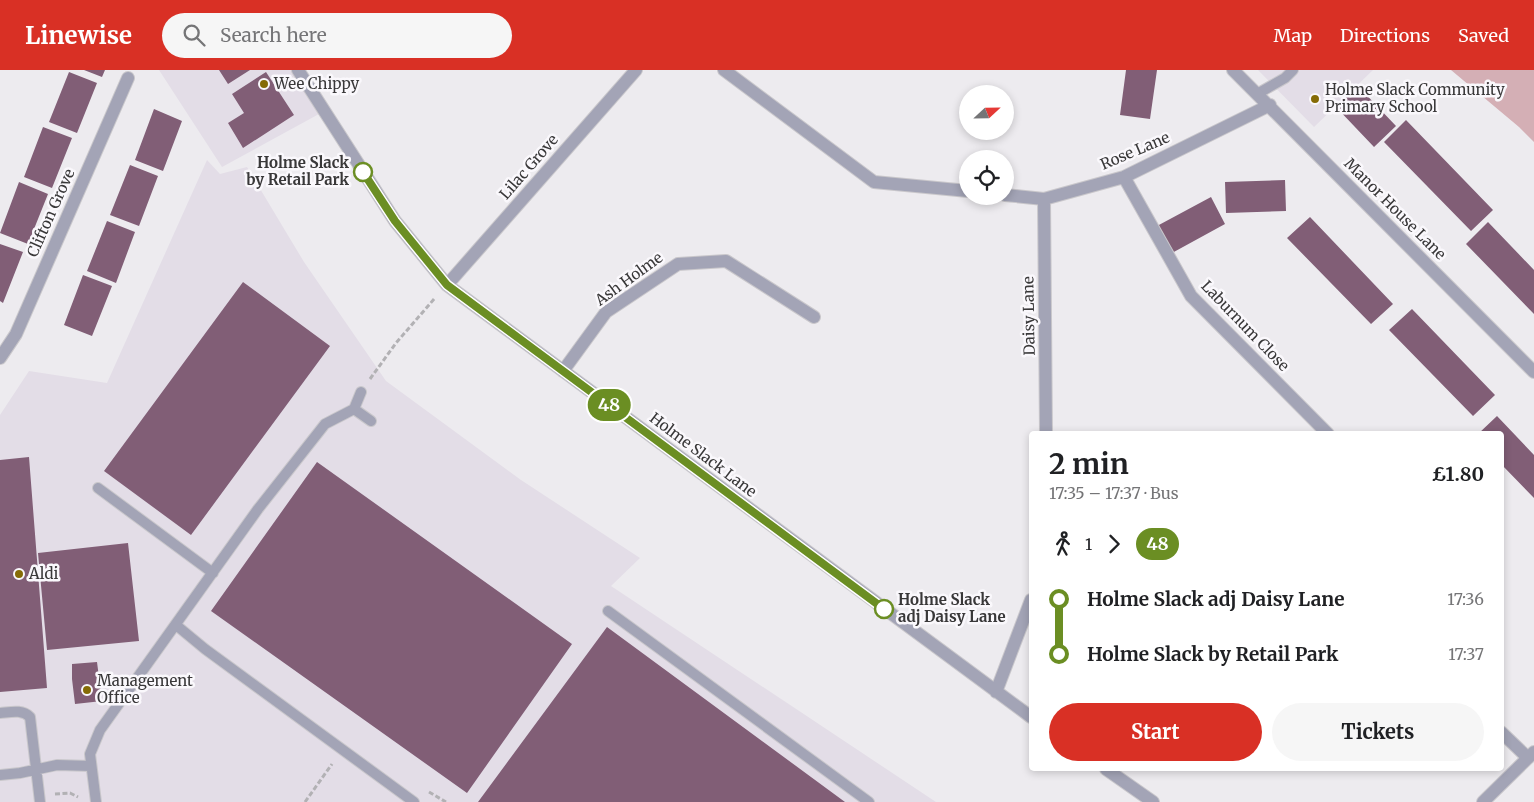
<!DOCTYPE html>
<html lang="en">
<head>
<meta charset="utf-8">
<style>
	body { margin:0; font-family:Merriweather,serif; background:#f6f6f6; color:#202124; height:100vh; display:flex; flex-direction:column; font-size:19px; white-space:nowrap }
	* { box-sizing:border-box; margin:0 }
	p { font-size:16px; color:#757577 }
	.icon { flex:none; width:28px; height:28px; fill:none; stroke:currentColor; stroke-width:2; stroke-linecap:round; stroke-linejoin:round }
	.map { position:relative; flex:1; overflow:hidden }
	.sheet { position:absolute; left:1029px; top:361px; width:475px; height:340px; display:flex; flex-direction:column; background:#fff; border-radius:5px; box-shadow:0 2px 8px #0003 }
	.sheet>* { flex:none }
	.badge { padding:0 10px; border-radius:16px; font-size:18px; line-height:32px }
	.needle { width:32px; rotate:68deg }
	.fabs { position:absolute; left:959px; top:15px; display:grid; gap:10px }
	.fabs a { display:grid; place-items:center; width:55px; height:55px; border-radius:50%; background:#fff; box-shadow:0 2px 8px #0003; font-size:25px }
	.map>.badge { position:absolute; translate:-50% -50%; box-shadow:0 0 0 2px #fff }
	.legs { display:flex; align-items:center; gap:8px; height:55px; padding:0 20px; font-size:16px }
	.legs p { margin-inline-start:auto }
	.overview { display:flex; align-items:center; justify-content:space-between; height:85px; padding:0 20px }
	h1 { font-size:28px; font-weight:700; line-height:38px }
	.action { display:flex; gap:10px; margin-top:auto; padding:10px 20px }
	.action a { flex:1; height:58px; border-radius:30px; background:#d93025; color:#fff; font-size:20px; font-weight:700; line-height:58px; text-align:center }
	.action a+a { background:#f6f6f6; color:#202124 }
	ul { padding:0 20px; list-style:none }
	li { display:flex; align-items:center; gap:18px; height:55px; font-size:19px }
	li i { display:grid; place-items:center; width:8px; height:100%; margin:0 6px; background:currentColor }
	li i::after { content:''; width:12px; height:12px; margin:-6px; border:4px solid; border-radius:50%; background:#fff }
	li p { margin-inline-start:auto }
	li:first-child i { background:linear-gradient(#0000 50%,currentColor 0) }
	li:last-child i { background:linear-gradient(currentColor 50%,#0000 0) }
	header { display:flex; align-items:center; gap:30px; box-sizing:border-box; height:70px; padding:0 25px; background:#d93025; color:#fff }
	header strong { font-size:24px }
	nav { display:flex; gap:28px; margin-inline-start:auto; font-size:18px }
	.search { width:350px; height:45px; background:#f6f6f6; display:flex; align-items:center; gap:12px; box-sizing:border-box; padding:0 18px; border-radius:28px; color:#757577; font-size:19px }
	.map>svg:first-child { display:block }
	.built { fill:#e3dde7 }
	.green { fill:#d4afb5 }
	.building { fill:#815e76 }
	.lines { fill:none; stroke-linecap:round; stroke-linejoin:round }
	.service-casing { stroke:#c9c7cb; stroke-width:12 }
	.minor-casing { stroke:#c9c7cb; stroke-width:14 }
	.path { stroke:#b2b1b4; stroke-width:3; stroke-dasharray:5 2.5; stroke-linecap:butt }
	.service { stroke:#a3a4b6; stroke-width:10 }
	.minor { stroke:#a3a4b6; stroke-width:12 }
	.line-1-casing { stroke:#fff; stroke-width:11 }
	.line-1 { stroke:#6b8e23; stroke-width:8 }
	.poi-dot { fill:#856b06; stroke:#faf8fc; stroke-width:2 }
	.stop-1-dot { fill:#fff; stroke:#6b8e23; stroke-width:2.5 }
	.labels { text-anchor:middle; stroke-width:5; stroke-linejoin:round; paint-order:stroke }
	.poi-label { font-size:15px; fill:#393839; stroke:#faf8fc; text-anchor:start }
	.street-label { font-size:15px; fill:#393839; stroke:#faf8fc }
	.stop-label { font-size:15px; font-weight:bold; fill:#393839; stroke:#faf8fc; text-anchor:end }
</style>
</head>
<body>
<header>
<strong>Linewise</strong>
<div class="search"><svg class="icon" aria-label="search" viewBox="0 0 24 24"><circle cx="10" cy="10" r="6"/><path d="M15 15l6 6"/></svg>Search here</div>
<nav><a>Map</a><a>Directions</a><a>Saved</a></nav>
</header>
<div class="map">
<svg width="1534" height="732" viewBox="0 0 1534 732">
	<rect width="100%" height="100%" fill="#edebef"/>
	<!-- built -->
	<path class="built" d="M159,0H291L319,44L222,97Z
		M1258,0H1373L1314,57Z
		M207,90L220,104L247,97L304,192L386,311L521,410L640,488L611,516L936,732H0V345L29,301L107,313Z"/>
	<!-- green -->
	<path class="green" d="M1451,0H1534V72L1519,57Z"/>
	<!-- building -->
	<path class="building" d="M84,0H105L102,7Z
		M219,0H250L228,14Z
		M1126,0H1157L1150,49L1120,45Z
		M69,2L97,13L77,63L49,52Z
		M266,2L294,45L243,78L228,53L244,43L232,24Z
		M1357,15L1396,56L1374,77L1335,36Z
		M154,39L182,51L163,101L135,90Z
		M1406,50L1493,140L1471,161L1384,72Z
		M43,57L72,68L52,118L24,107Z
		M130,95L158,106L139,156L110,145Z
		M1285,110L1286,141L1226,143L1225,112Z
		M19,112L48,124L28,174L0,163Z
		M1211,127L1225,154L1172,183L1157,156Z
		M1310,147L1393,234L1371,254L1287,168Z
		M107,151L135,162L116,213L87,201Z
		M1488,152L1534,200V244L1466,174Z
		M0,174L23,182L3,233L0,231Z
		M83,205L112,216L92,266L64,255Z
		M243,212L330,276L191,465L104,401Z
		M1412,239L1495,325L1473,346L1389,260Z
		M1497,346L1534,385V428L1501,394V364H1478Z
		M29,387L47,618L0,622V390Z
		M317,392L572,574L467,723L211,541Z
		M128,473L139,571L47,580L38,483Z
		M607,557L845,732H478Z
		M97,592L102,631L75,634L72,609V594Z"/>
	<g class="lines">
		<!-- service casing -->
		<g class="service-casing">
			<path id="service" d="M1257,24L1285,8L1293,0
				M354,339L371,351
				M98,418L213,503
				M608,541L869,732
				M176,555L205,579L414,732
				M0,643C11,642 22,639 30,647L40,732
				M0,705L20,703L57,695L91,696
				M96,732L90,684L100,660L258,439L325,354L354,339L361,322"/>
		</g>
		<!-- minor casing -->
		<g class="minor-casing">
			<path id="minor" d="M298,0L395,151L447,215L1031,647
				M724,0L874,112L968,121
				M1233,0L1534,302
				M1124,107L1191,226L1328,364
				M1005,125L1044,129L1124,107L1270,35
				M1044,129L1046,364
				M447,215L636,0
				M0,288L16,264L128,8
				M563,301L606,242L678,194L726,191L814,247
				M996,622L1031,530
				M1501,662L1528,688
				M1106,699L1153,732
				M1483,732L1534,682"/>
		</g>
		<!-- path -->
		<path class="path" d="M370,309L396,273L435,228
			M429,722L446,732
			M55,724L70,723L78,727
			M305,732L332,694"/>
		<!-- service -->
		<use href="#service" class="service"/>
		<!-- minor -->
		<use href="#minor" class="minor"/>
	</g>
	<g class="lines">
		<!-- line-1 casing -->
		<g class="line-1-casing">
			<path id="line-1" d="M363,102L395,151L447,215L884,539"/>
		</g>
		<!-- line-1 -->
		<use href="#line-1" class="line-1"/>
	</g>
	<!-- markers -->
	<g class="poi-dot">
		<circle cx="264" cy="14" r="5"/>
		<circle cx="1315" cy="29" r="5"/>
		<circle cx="19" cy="504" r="5"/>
		<circle cx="87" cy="620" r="5"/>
	</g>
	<g class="stop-1-dot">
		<circle cx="363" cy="102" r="9"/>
		<circle cx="884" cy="539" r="9"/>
	</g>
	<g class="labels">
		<!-- poi labels -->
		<g class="poi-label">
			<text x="274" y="19">Wee Chippy</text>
			<text x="1325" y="25">Holme Slack Community<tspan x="1325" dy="17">Primary School</tspan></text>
			<text x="29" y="509">Aldi</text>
			<text x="97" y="616">Management<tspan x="97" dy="17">Office</tspan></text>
		</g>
		<!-- street labels -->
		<g class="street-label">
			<text transform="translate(1135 81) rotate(-23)" y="5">Rose Lane</text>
			<text transform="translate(529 97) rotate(-49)" y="5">Lilac Grove</text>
			<text transform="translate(1395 139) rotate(45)" y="5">Manor House Lane</text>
			<text transform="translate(51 143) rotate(-66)" y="5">Clifton Grove</text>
			<text transform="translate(629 209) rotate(-36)" y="5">Ash Holme</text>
			<text transform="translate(1029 246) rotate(-91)" y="5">Daisy Lane</text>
			<text transform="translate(1245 256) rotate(46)" y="5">Laburnum Close</text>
			<text transform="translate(703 385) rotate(37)" y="5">Holme Slack Lane</text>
		</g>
		<!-- stop labels -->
		<g class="stop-label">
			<text x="349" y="98">Holme Slack<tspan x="349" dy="17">by Retail Park</tspan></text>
			<text x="898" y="535" text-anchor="start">Holme Slack<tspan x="898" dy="17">adj Daisy Lane</tspan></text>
		</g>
	</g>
</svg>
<div class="fabs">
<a><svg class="needle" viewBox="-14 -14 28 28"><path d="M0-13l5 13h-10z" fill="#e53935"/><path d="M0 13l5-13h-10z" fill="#757577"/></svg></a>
<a><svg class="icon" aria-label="locate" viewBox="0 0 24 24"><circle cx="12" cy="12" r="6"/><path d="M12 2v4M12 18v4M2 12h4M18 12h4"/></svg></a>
</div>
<b class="badge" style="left:609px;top:335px;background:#6b8e23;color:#fff">48</b>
<section class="sheet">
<div class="overview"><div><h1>2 min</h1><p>17:35 – 17:37 · Bus</p></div><b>£1.80</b></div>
<div class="legs"><svg class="icon" aria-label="walk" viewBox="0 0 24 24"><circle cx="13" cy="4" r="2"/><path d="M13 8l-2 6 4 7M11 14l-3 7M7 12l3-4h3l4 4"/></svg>1<svg class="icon" aria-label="forward" viewBox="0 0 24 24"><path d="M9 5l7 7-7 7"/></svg><b class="badge" style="background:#6b8e23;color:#fff">48</b></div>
<ul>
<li><i style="color:#6b8e23"></i><b>Holme Slack adj Daisy Lane</b><p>17:36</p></li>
<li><i style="color:#6b8e23"></i><b>Holme Slack by Retail Park</b><p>17:37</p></li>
</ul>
<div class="action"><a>Start</a><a>Tickets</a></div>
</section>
</div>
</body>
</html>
